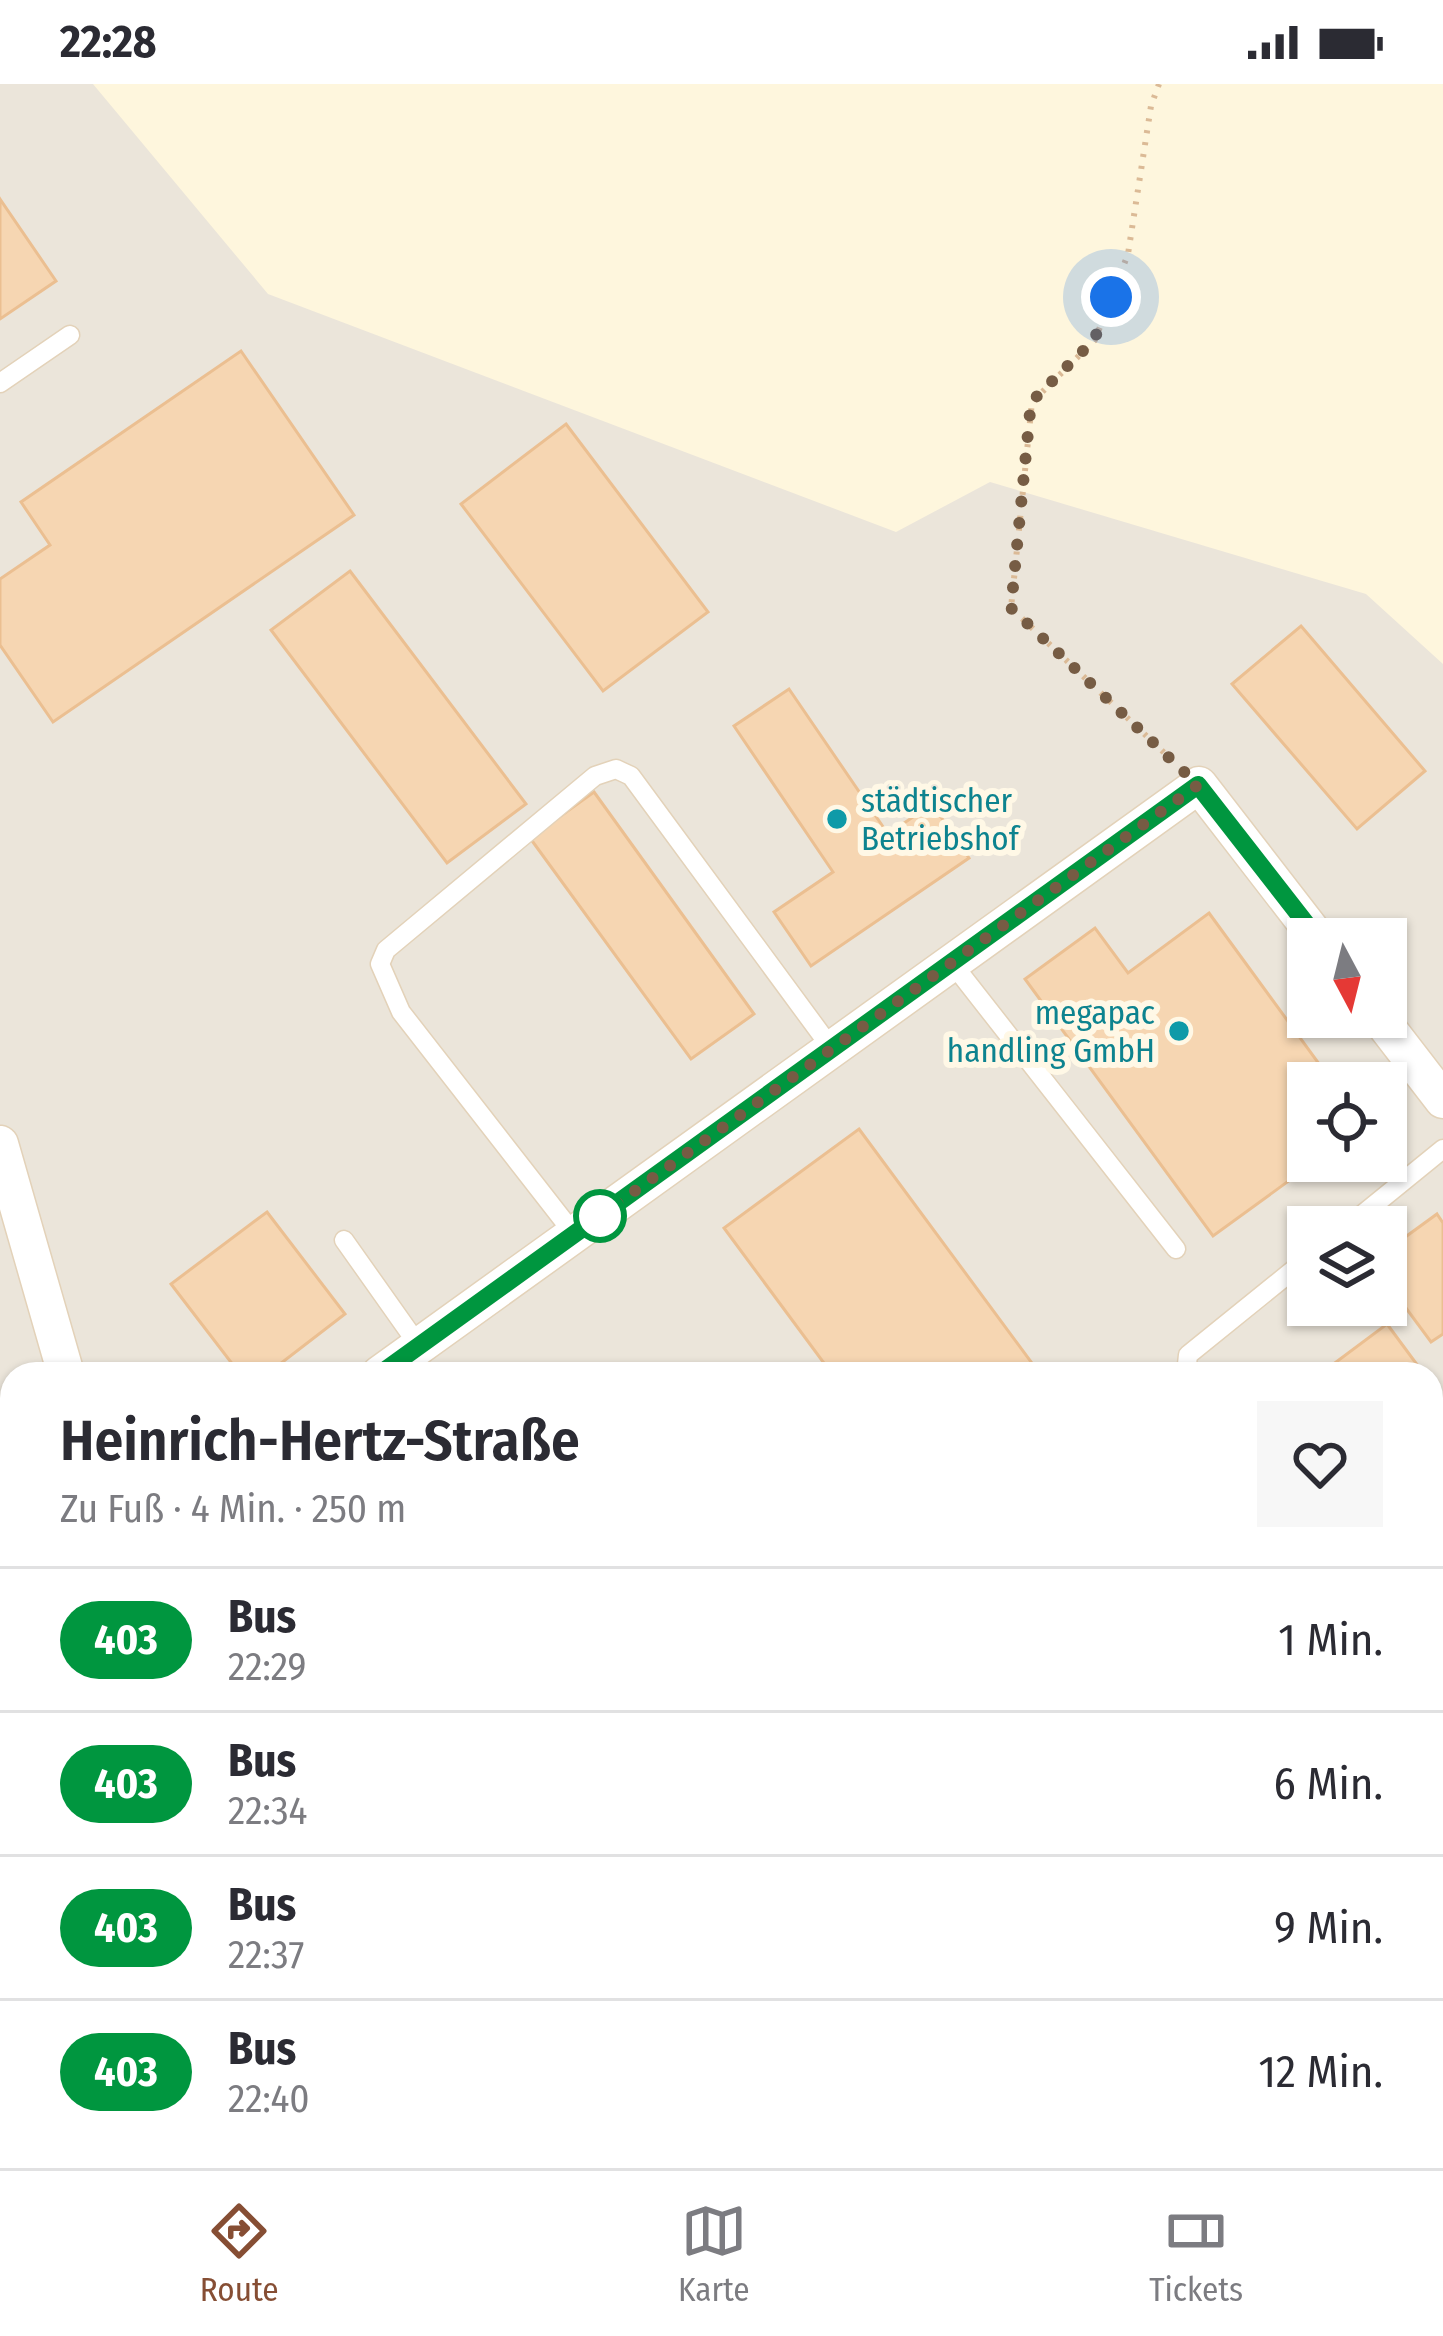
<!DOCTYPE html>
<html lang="de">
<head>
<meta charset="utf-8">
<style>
	body { margin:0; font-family:"Fira Sans Condensed",sans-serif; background:#f7f7f7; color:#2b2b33; height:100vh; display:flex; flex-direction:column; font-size:45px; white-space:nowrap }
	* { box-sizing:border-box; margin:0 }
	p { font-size:39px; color:#7c7c81 }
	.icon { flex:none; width:66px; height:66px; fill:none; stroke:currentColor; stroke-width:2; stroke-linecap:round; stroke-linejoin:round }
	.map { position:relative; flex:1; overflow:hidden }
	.panel { position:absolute; left:0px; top:1278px; width:1443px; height:807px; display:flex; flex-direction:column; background:#fff; border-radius:36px 36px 0 0; box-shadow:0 3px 9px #0004 }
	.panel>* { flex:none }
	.badge { padding:0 24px; border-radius:39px; font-size:42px; line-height:78px }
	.needle { width:78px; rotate:173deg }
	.buttons { position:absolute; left:1287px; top:834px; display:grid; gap:24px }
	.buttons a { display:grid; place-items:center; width:120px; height:120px; border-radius:0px; background:#fff; box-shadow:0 3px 9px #0004; font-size:60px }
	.you { position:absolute; width:60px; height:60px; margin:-30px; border:9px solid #fff; border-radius:50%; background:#1a73e8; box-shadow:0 0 0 18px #1a73e833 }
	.map>.badge { position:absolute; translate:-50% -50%; box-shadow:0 0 0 6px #fff }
	.round { display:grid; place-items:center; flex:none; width:126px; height:126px; border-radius:0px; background:#f7f7f7 }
	.headline { display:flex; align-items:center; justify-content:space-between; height:204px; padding:0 60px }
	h1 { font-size:57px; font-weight:600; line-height:90px }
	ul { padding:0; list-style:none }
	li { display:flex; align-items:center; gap:36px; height:144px; padding:0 60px; border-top:3px solid #e1e1e2 }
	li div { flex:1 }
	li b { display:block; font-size:45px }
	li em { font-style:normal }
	li .badge { min-width:132px; font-weight:700; text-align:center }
	.status { display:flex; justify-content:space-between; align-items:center; height:84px; padding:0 60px; background:#fff; direction:ltr }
	.status svg { height:33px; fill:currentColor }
	.dock { display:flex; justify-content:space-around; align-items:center; height:168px; border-top:3px solid #e1e1e2; background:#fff; font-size:33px; color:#7c7c81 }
	.dock a { display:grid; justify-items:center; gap:6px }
	.dock .on { color:#864e34 }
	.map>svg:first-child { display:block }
	.industrial { fill:#ebe5da; fill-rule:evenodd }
	.green { fill:#c9edbb }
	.building { fill:#f6d6b2; stroke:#ebbf91; stroke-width:3 }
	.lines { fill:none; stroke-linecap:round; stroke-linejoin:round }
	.service-casing { stroke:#e3d2b9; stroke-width:21 }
	.minor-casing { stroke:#e3d2b9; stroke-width:39 }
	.path { stroke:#dbba96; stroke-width:6; stroke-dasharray:3 9; stroke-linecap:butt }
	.service { stroke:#fff; stroke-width:18 }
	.minor { stroke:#fff; stroke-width:36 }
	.line-casing { stroke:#fff; stroke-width:27 }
	.line { stroke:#00963f; stroke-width:18 }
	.walk { stroke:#765c44; stroke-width:12; stroke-dasharray:0 21.6 }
	.culture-dot { fill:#0f9aa8; stroke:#fff8e6; stroke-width:4.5 }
	.stop-dot { fill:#fff; stroke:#00963f; stroke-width:6 }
	.labels { text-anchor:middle; stroke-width:12; stroke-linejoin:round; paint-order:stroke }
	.culture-label { font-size:33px; fill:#0d838f; stroke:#fff8e6; text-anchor:start }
</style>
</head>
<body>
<div class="status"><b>22:28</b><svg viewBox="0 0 49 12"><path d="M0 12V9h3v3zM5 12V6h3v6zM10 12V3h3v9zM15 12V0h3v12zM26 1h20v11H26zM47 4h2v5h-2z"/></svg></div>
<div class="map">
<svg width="1443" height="2084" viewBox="0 0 1443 2084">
	<rect width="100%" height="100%" fill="#fef6dd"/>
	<!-- industrial -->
	<path class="industrial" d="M0,0H93L268,210L896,448L990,398L1366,510L1443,580V2084H0ZM1308,855H1386V933H1308ZM1308,999H1386V1077H1308ZM1308,1143H1386V1221H1308ZM12,1290H1431V2073H12Z"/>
	<!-- green -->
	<path class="green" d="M0,1953L12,1973V2073H72L79,2084H0Z"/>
	<!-- building -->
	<path class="building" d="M0,115L56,197L0,235Z
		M241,267L354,431L53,638L0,561V495L50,461L21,418Z
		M566,340L708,528L603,607L461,420Z
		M350,487L526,720L447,779L271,546Z
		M1301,542L1425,687L1357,745L1232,600Z
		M789,605L888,750L932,720L969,774L811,882L774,828L833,788L734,642Z
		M594,708L754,930L691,975L530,754Z
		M1209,829L1333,999H1308V1077H1316L1213,1152L1025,895L1095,844L1128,889Z
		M859,1045L1040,1290H832L724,1144Z
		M267,1128L345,1230L267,1290H240L171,1200Z
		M1437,1130L1443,1139V1250L1431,1258L1386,1197V1167Z
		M1387,1240L1424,1290H1320Z
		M0,1328L12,1345V1356L0,1364Z
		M12,1648V1734L0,1742V1656Z
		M1431,1848L1443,1863V2041L1431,2026Z"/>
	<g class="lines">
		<!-- service casing -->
		<g class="service-casing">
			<path id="service" d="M0,299L70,251
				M952,879L1176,1165
				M1347,1143L1443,1065
				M574,1150L401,928L380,880L386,866L595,692L616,685L631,692L832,965
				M344,1156L419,1262
				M1186,1290L1188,1271L1308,1174
				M0,1455L12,1446
				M1431,1657L1443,1659
				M0,1787L12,1801"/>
		</g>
		<!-- minor casing -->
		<g class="minor-casing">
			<path id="minor" d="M1379,933L1443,1016
				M0,1060L66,1290
				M380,1290L1199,701L1318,855
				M0,1566L12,1557
				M538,2073L546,2084"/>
		</g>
		<!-- path -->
		<path class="path" d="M1159,0L1151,22L1128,170L1095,256L1032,318L1011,524L1174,678"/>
		<!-- service -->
		<use href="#service" class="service"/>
		<!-- minor -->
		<use href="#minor" class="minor"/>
	</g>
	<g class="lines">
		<!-- line casing -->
		<g class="line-casing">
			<path id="line" d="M380,1290L1198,701L1318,855"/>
		</g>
		<!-- line -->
		<use href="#line" class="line"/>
		<!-- walk -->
		<path class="walk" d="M600,1132L1198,701L1011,524L1031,318L1094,256L1111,213"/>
	</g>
	<!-- markers -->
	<g class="culture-dot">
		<circle cx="837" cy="735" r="12"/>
		<circle cx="1179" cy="947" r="12"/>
	</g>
	<circle class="stop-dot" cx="600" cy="1132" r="24"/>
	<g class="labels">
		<!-- culture labels -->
		<g class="culture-label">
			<text x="861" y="728">städtischer<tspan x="861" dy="38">Betriebshof</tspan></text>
			<text x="1155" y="940" text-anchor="end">megapac<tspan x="1155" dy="38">handling GmbH</tspan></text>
		</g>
	</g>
</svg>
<div class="buttons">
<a><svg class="needle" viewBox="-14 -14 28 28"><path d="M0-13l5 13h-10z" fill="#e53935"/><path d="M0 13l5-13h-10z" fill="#7c7c81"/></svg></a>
<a><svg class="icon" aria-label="locate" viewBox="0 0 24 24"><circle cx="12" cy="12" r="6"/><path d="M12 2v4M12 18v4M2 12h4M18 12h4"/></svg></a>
<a><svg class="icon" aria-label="layers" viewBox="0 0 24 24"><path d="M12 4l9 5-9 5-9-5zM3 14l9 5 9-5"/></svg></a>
</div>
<div class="you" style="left:1111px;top:213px"></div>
<section class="panel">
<div class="headline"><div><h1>Heinrich-Hertz-Straße</h1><p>Zu Fuß · 4 Min. · 250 m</p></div><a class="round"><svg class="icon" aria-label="heart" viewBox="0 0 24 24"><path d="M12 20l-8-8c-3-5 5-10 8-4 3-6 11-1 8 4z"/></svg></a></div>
<ul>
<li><span class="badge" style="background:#00963f;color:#fff">403</span><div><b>Bus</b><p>22:29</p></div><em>1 Min.</em></li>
<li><span class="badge" style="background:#00963f;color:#fff">403</span><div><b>Bus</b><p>22:34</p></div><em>6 Min.</em></li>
<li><span class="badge" style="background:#00963f;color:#fff">403</span><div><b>Bus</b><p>22:37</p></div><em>9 Min.</em></li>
<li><span class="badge" style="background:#00963f;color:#fff">403</span><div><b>Bus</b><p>22:40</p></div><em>12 Min.</em></li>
</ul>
</section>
</div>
<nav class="dock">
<a class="on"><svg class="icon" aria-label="directions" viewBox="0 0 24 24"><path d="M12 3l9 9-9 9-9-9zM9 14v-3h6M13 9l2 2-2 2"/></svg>Route</a>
<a><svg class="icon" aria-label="map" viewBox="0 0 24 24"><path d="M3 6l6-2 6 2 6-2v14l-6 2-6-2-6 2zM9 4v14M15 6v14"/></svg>Karte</a>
<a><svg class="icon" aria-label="tickets" viewBox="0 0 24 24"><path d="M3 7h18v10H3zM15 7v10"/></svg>Tickets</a>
</nav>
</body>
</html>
